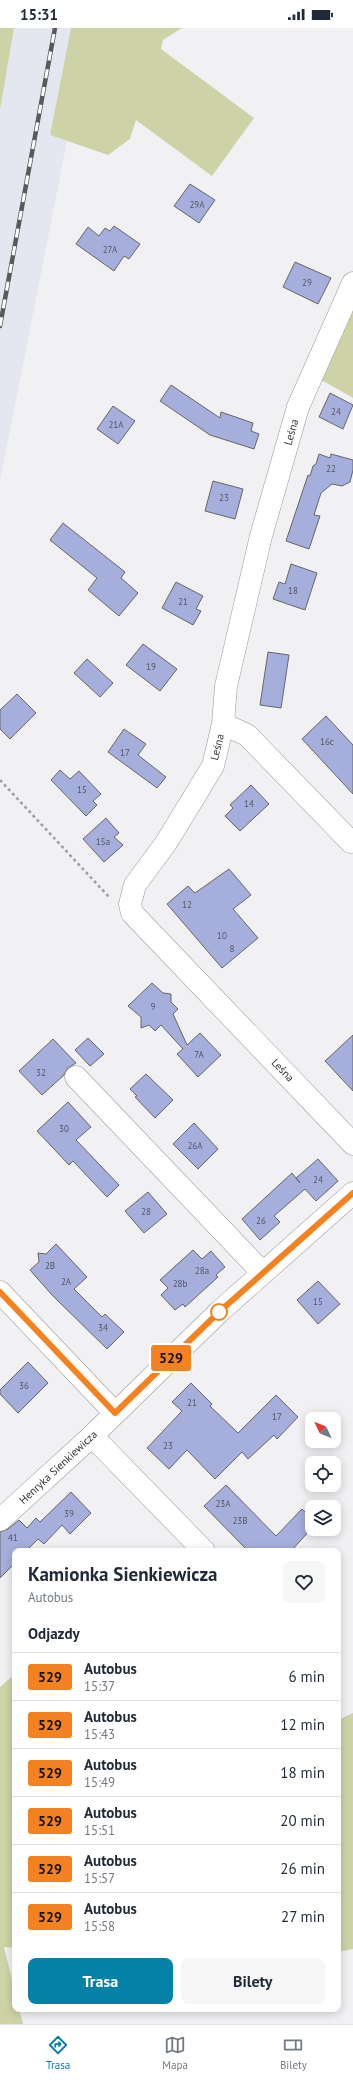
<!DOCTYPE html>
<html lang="pl">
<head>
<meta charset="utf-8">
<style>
	body { margin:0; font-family:"PT Sans",sans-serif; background:#f6f6f7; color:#1f2937; height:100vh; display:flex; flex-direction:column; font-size:15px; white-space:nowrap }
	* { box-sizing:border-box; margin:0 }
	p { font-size:13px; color:#747a83 }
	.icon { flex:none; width:22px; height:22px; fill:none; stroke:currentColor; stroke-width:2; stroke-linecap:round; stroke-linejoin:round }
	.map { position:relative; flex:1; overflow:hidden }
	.details { position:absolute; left:12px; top:1520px; width:329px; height:464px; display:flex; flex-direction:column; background:#fff; border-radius:8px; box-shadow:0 2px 10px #0003 }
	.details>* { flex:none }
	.badge { padding:0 8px; border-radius:3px; font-size:14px; line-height:26px }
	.needle { width:26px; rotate:313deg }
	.buttons { position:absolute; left:305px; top:1384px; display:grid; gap:8px }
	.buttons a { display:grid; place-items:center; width:36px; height:36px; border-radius:8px; background:#fff; box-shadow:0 2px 10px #0003; font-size:20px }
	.map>.badge { position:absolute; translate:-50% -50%; box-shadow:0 0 0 2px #fff }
	h2 { padding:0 16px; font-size:15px; line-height:36px }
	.round { display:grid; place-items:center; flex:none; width:42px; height:42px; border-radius:8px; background:#f6f6f7 }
	.headline { display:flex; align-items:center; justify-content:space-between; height:68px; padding:0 16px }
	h1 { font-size:19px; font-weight:700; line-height:30px }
	.button { display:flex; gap:8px; margin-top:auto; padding:8px 16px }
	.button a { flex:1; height:46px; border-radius:8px; background:#0581a7; color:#fff; font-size:16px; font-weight:700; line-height:46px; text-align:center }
	.button a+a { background:#f6f6f7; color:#1f2937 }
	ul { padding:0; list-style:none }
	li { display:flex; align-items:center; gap:12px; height:48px; padding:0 16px; border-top:1px solid #e0e1e3 }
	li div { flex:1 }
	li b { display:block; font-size:15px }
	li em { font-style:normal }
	li .badge { min-width:44px; font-weight:700; text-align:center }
	.status { display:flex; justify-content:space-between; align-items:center; height:28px; padding:0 20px; background:#fff; direction:ltr }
	.status svg { height:11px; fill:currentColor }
	.dock { display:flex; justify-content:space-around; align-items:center; height:56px; border-top:1px solid #e0e1e3; background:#fff; font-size:11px; color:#747a83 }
	.dock a { display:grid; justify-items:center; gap:2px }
	.dock .selected { color:#0581a7 }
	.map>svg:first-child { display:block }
	.built { fill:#e4e6f0 }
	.green { fill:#ced3a7 }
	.building { fill:#a6aedb; stroke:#666668 }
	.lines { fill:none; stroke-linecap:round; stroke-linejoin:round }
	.minor-casing { stroke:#98989a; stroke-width:23 }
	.path { stroke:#9e9ea1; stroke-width:2.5; stroke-dasharray:3 3; stroke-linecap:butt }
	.minor { stroke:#fff; stroke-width:22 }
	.rail-casing { stroke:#5a5a5b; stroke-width:4.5 }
	.rail { stroke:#fff; stroke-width:3; stroke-dasharray:9; stroke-linecap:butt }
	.line-casing { stroke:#fff; stroke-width:9 }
	.line { stroke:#f58220; stroke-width:6 }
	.stop-dot { fill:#fff; stroke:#f58220; stroke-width:2 }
	.labels { text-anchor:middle; stroke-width:3; stroke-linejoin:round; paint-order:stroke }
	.number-label { font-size:9px; fill:#535561 }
	.street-label { font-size:11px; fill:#373738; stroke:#fff }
</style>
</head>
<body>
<div class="status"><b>15:31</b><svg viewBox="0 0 49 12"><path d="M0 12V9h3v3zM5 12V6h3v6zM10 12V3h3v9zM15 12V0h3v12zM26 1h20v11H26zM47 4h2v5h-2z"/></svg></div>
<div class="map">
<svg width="353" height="1996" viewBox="0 0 353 1996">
	<rect width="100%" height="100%" fill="#f1f1f4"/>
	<!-- built -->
	<path class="built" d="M14,0H71L50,107L67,113L0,453V82Z"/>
	<!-- green -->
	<path class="green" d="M0,0H14L0,82Z
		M71,0H182L163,12L161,21L254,90L212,148L136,92L130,111L108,127L50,107Z
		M353,282V370L318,350Z
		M15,1646V1920L4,1919L15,1964V1981H19L23,1996H0V1659Z
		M353,1685V1921L338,1924V1692Z"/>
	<!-- building -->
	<path class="building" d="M190,156L215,172L199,195L174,178Z
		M114,198L140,216L129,231L124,228L114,243L76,216L88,199L99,208L105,200L110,203Z
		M295,234L331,250L318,276L283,259Z
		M171,357L220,390L221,384L253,395L251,403L259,406L254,421L210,407L160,373Z
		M330,365L353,377L343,401L319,389Z
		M113,378L135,393L118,416L97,401Z
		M319,426L330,430L331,426L353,432V442L350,454L342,458L332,456L321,465L314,487L320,488L309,521L286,513L308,447L310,448L313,438L316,436Z
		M213,453L243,461L235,491L205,483Z
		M63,495L125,544L121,550L138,565L119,588L88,562L97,550L50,512Z
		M291,536L317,545L305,582L273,571L279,554L285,556Z
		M176,554L203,568L196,581L201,583L193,597L162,580Z
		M143,616L177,641L160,663L126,637Z
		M268,624L289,627L281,680L260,677Z
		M87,631L113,655L100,669L74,645Z
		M17,666L36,685L10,711L0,701V682Z
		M326,688L353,717V766L302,711Z
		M124,701L146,716L138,727L166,749L157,760L108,724Z
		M60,742L70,751L79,743L101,766L93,773L97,777L86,788L51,752Z
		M251,757L269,776L240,803L225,788L233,780L230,777Z
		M106,790L119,805L114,809L123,817L104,834L83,811Z
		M229,841L251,867L233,881L258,910L222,940L167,876L188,858L195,865Z
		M152,955L163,965L171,966V974L178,981L173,986L187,1017L200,1005L221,1027L198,1049L177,1026L183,1021L161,997L155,1003L149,997L141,1000V989L128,978Z
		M353,1007V1063L325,1033Z
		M88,1010L104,1026L90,1038L75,1022Z
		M53,1011L76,1035L68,1040L64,1047L42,1067L19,1043Z
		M146,1046L173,1072L155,1090L135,1069L137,1068L130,1061Z
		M68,1074L91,1099L76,1112L119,1157L107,1169L73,1133L69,1137L37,1103Z
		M194,1095L218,1121L198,1141L173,1116Z
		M318,1131L338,1153L316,1173L305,1161L274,1188L280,1194L260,1212L242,1191L292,1145L300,1155L296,1150Z
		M148,1164L167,1186L144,1205L125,1183Z
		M56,1216L87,1249L74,1261L102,1289L105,1286L124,1304L107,1321L52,1267L30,1242L39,1234L38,1225L46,1226Z
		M193,1222L202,1231L211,1223L225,1239L216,1247L218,1249L185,1279L183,1276L175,1282L161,1267L168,1260L160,1252Z
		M318,1253L340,1276L318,1296L297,1272Z
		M28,1334L48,1355L18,1385L0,1366V1362Z
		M191,1355L212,1376L210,1378L238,1405L276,1367L298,1389L277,1411L274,1407L248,1431L242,1424L215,1451L187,1422L169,1441L147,1420L182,1383L172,1374Z
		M226,1457L276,1508L302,1481L312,1491V1500L291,1523H248L204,1478Z
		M71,1464L91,1485L70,1506L62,1497L44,1516L38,1511L26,1523H15V1535L0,1550V1504L8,1501L19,1492L27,1500L36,1490L40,1494Z"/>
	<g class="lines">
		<!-- minor casing -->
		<g class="minor-casing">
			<path id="minor" d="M353,255L298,379L261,508L226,658L223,696L213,738L166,815L135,857L130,876L132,885L353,1116
				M223,696L247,707L351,814
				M76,1049L263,1245
				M0,1264L115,1385
				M92,1408L204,1523
				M0,1492L92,1408L219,1284L353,1165"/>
		</g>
		<!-- path -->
		<path class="path" d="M0,752L110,870"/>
		<!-- minor -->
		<use href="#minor" class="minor"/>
		<!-- rail casing -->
		<g class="rail-casing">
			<path id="rail" d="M0,298L55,0"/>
		</g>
		<!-- rail -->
		<use href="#rail" class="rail"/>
	</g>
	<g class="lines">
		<!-- line casing -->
		<g class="line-casing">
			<path id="line" d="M0,1264L115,1385L219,1284L353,1165"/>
		</g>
		<!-- line -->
		<use href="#line" class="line"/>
	</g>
	<!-- markers -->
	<circle class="stop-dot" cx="219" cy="1284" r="8"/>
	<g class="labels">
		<!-- number labels -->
		<g class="number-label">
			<text x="197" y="180">29A</text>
			<text x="110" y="225">27A</text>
			<text x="307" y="258">29</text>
			<text x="336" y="387">24</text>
			<text x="116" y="400">21A</text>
			<text x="331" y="444">22</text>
			<text x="224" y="473">23</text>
			<text x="293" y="566">18</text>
			<text x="183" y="577">21</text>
			<text x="151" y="642">19</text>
			<text x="327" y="717">16c</text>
			<text x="125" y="728">17</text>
			<text x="82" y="765">15</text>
			<text x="249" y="779">14</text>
			<text x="103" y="817">15a</text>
			<text x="187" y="880">12</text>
			<text x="222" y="911">10</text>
			<text x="232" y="924">8</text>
			<text x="153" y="982">9</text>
			<text x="199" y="1030">7A</text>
			<text x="41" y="1048">32</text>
			<text x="64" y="1104">30</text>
			<text x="195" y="1121">26A</text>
			<text x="318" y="1155">24</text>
			<text x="146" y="1187">28</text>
			<text x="261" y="1196">26</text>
			<text x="50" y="1241">2B</text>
			<text x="202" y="1246">28a</text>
			<text x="66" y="1257">2A</text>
			<text x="180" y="1259">28b</text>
			<text x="318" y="1277">15</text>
			<text x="103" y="1303">34</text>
			<text x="24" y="1361">36</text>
			<text x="192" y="1378">21</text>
			<text x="277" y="1392">17</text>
			<text x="168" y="1421">23</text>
			<text x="223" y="1479">23A</text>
			<text x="69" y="1489">39</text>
			<text x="240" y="1496">23B</text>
			<text x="13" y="1513">41</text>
		</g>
		<!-- street labels -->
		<g class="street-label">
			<text transform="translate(291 404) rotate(-74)" y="4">Leśna</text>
			<text transform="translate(217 719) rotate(-76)" y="4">Leśna</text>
			<text transform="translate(283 1042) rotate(46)" y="4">Leśna</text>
			<text transform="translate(58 1439) rotate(-43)" y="4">Henryka Sienkiewicza</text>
		</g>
	</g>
</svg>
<div class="buttons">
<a><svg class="needle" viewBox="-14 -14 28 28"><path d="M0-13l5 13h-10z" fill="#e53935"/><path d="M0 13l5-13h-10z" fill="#747a83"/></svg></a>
<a><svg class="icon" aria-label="locate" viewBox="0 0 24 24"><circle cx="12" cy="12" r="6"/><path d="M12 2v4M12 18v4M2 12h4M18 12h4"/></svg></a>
<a><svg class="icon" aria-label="layers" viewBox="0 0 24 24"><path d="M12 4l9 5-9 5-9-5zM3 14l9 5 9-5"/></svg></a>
</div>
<b class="badge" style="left:171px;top:1330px;background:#f58220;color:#111">529</b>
<section class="details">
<div class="headline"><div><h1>Kamionka Sienkiewicza</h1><p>Autobus</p></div><a class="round"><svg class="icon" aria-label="heart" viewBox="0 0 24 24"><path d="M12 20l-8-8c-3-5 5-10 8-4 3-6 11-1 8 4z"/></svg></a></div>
<h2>Odjazdy</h2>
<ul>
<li><span class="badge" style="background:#f58220;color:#111">529</span><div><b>Autobus</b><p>15:37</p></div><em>6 min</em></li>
<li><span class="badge" style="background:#f58220;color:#111">529</span><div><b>Autobus</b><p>15:43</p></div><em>12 min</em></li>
<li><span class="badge" style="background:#f58220;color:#111">529</span><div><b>Autobus</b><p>15:49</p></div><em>18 min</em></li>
<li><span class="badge" style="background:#f58220;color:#111">529</span><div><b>Autobus</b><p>15:51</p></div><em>20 min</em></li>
<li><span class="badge" style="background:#f58220;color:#111">529</span><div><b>Autobus</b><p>15:57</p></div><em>26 min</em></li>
<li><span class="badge" style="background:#f58220;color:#111">529</span><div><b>Autobus</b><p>15:58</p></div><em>27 min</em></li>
</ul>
<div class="button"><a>Trasa</a><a>Bilety</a></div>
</section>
</div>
<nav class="dock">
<a class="selected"><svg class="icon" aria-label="directions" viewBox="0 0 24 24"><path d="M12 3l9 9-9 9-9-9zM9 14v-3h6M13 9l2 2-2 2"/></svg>Trasa</a>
<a><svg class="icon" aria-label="map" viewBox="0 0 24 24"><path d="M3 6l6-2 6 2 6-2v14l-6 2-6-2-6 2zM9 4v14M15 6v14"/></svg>Mapa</a>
<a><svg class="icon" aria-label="tickets" viewBox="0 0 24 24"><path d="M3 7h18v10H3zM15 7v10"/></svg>Bilety</a>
</nav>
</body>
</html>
